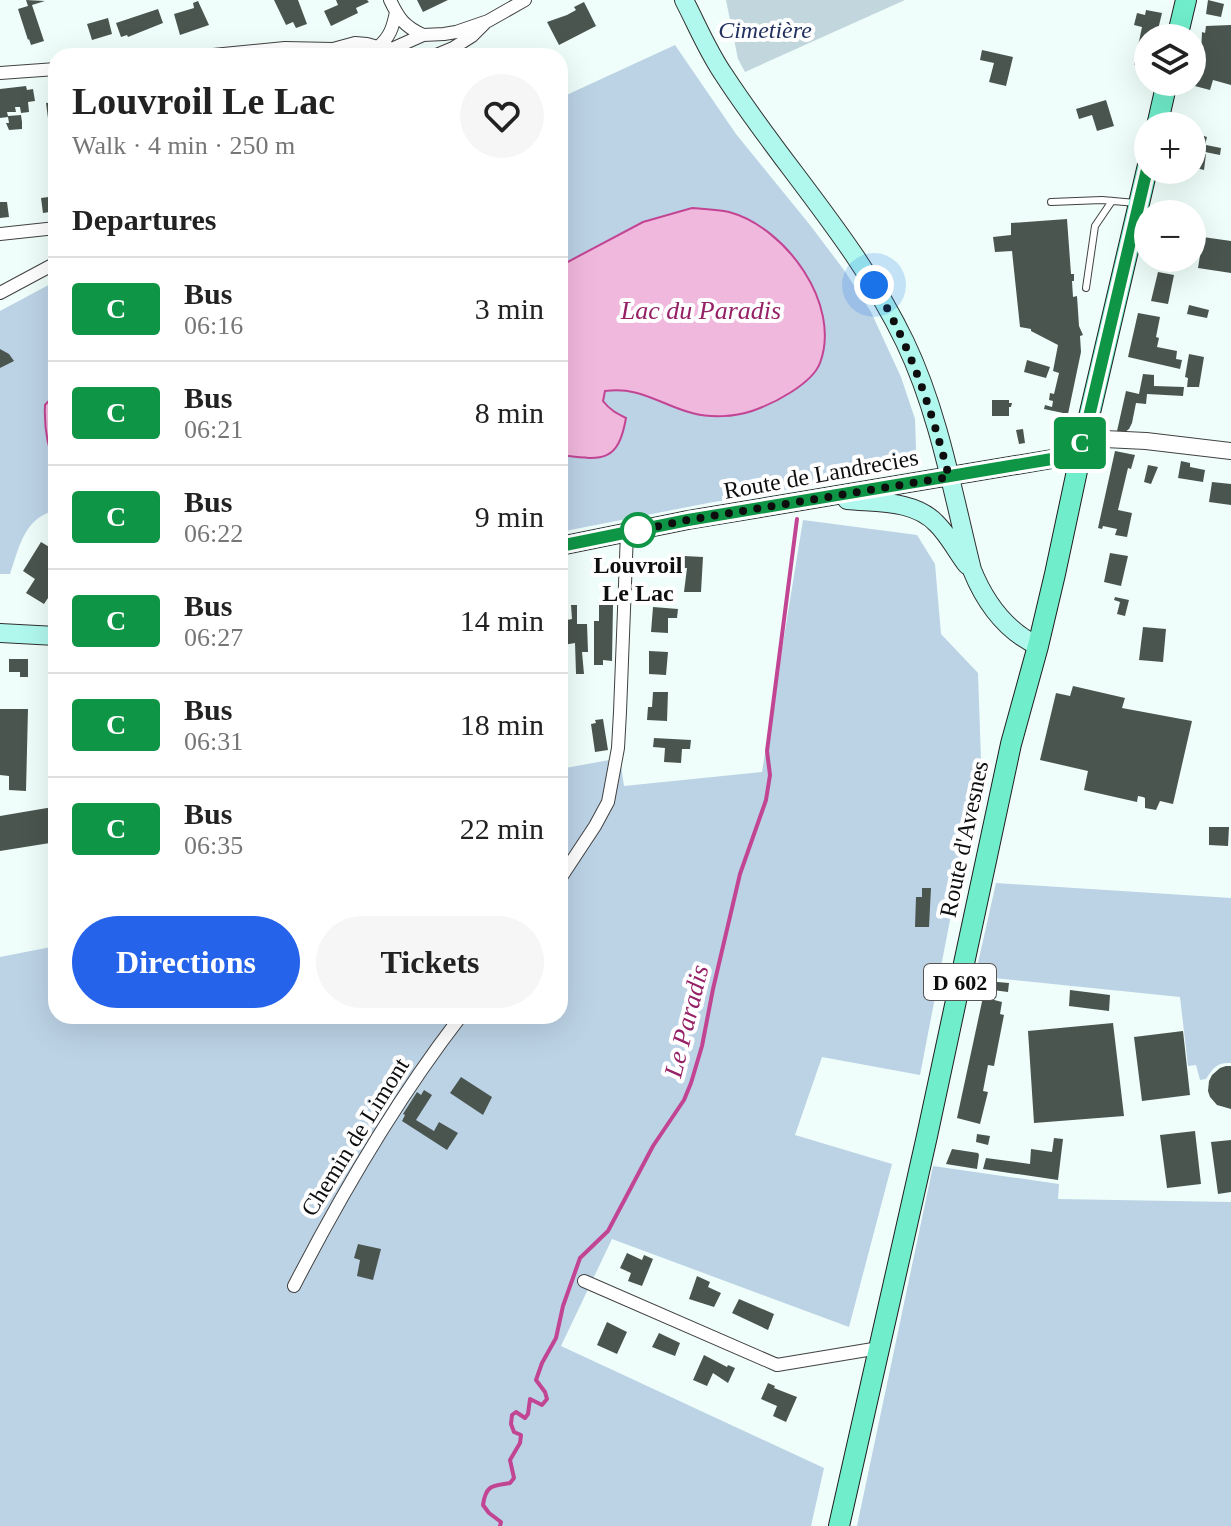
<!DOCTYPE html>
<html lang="en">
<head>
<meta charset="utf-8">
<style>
	body { margin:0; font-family:"Times New Roman",serif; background:#f6f6f6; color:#222; height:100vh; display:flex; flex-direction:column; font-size:30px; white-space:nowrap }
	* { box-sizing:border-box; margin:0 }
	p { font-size:26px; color:#767676 }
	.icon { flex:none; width:44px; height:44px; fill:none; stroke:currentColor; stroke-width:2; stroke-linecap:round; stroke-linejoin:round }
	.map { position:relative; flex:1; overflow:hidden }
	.side { position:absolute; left:48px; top:48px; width:520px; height:976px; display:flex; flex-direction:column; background:#fff; border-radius:24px; box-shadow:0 8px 32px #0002 }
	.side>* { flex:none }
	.badge { padding:0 16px; border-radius:6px; font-size:28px; line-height:52px }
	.fabs { position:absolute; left:1134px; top:24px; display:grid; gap:16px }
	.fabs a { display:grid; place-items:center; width:72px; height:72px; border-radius:50%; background:#fff; box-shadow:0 8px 32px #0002; font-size:40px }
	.you { position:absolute; width:40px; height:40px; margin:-20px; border:6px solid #fff; border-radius:50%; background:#1a73e8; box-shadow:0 0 0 12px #1a73e833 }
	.map>.badge { position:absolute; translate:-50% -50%; box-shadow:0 0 0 4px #fff }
	h2 { padding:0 24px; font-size:30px; line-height:72px }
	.round { display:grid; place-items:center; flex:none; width:84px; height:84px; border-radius:42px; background:#f6f6f6 }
	.head { display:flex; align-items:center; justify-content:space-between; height:136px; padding:0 24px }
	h1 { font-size:38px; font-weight:700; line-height:60px }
	.action { display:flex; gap:16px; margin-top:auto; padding:16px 24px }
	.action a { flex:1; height:92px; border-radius:48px; background:#2563eb; color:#fff; font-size:32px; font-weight:700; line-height:92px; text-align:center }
	.action a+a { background:#f6f6f6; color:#222 }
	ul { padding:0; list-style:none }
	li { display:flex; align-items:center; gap:24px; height:104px; padding:0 24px; border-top:2px solid #e0e0e0 }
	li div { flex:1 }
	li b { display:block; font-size:30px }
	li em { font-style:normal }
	li .badge { min-width:88px; font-weight:700; text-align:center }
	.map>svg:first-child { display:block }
	.green { fill:#bcd3e6 }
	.cemetery { fill:#c2d6de }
	.water { fill:#f1b8dd; stroke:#c24594; stroke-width:2 }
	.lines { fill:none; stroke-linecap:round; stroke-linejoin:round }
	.stream { stroke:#c24594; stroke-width:4 }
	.building { fill:#4b554f }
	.service-casing { stroke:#414141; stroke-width:8 }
	.minor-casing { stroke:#414141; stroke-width:14 }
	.tertiary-casing { stroke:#414141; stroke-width:18 }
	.secondary-casing { stroke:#303030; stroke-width:20 }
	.primary-casing { stroke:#1f1f1f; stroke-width:22 }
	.service { stroke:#fff; stroke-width:6 }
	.minor { stroke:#fff; stroke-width:12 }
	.tertiary { stroke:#fff; stroke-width:16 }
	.secondary { stroke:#b0f8ee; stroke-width:18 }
	.primary { stroke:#70edcb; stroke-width:20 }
	.line-casing { stroke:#fff; stroke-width:18 }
	.line { stroke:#0f9546; stroke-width:12 }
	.walk { stroke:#0e0e0e; stroke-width:8; stroke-dasharray:0 14.4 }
	.stop-dot { fill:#fff; stroke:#0f9546; stroke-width:4 }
	.labels { text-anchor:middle; stroke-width:8; stroke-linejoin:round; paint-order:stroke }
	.shield { fill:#fff; stroke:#565656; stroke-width:2 }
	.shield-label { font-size:22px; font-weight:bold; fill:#0e0e0e }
	.park-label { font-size:24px; font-style:italic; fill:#233260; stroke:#fff }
	.street-label { font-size:24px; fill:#0e0e0e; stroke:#fff }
	.stop-label { font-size:24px; font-weight:bold; fill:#0e0e0e; stroke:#fff }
	.water-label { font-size:26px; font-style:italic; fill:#952166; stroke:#fff }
</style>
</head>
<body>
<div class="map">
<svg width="1231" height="1526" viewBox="0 0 1231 1526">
	<rect width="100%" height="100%" fill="#effefa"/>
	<!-- green -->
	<path class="green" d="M675,45L736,134L810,225L844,270L871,312L901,377L915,419L916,448L914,464L909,469L708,503L560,532V98Z
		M56,281V512L54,511C24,518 19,548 10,574H0V311Z
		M803,520L917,535L935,564L941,634L978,673L981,760L920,1075L822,1057L795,1135L892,1164L849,1327L612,1239L561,1346L824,1468L811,1526H0V957L56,946V1016H560V769L620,758L624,786L762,772Z
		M996,883L1231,898V1063C1217,1062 1213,1068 1206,1079L1200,1080L1196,1065L1188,1066L1180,997L975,976Z
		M933,1166L1059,1184L1058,1199L1231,1202V1526H857Z"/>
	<!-- cemetery -->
	<path class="cemetery" d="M726,0H905L745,72L738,59Z"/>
	<!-- water -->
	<path class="water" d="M692,208C704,209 717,209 729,212C785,227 842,304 820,363C812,384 773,404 752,411C734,417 711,418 692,413C661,405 640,386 605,391L603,401C610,410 616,413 626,418C618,464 601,460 560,455V266L643,222Z
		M56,393V467C47,447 44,427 45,405Z"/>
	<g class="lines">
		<!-- stream -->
		<path class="stream" d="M500,1526L501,1522L489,1513L483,1505C486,1484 493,1486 510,1483L514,1478L510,1460L520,1443L521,1435L514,1432L511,1424L512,1415L516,1412L525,1418L528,1414L530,1399L542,1405L547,1399L545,1392L536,1380L542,1363L556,1338L563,1306L580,1258L608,1231L653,1146L684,1100L691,1083L702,1046L713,989L740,874L766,800L770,775L767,751L797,519"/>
	</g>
	<!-- building -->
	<path class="building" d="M26,0L45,1L32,5L44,41L31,45L29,39L28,40L18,9L28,6Z
		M274,0H298L307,24L296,28L293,22L286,25Z
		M336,0H367L369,2L356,8L358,13L331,26L324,11L338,5Z
		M417,0H448L423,12Z
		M1208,0L1224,4L1221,17L1206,14Z
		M198,1L209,25L180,35L174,14L194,8L193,3Z
		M584,2L596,26L559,45L547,22L567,15L576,10L574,7Z
		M158,9L163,23L128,37L127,35L121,37L116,23Z
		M1146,10L1162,13L1156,38H1148V68L1134,65L1142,27L1134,25L1137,13L1145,15Z
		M108,18L112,34L92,40L87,24Z
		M1231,25V85L1213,80L1210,90L1191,85L1201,53L1202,32L1205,33L1206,26Z
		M982,50L1013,57L1006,86L989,82L994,63L980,60Z
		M26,86L27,90L33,89L35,101L28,102L29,112L21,113L20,107H15L16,112H7L8,116L21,115L22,122V129L9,130L6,123H9L8,117L0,118V89Z
		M1106,100L1114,126L1097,131L1092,115L1079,119L1076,109Z
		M56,102V125L49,126L46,103Z
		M1192,132L1207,137L1205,145H1201L1200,153L1206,154L1204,170L1192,167Z
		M1206,145L1221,148L1220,155L1205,152Z
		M56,196V211L43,213L41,198Z
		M0,202H7L9,217L0,218Z
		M1067,219L1071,274H1074V281H1072L1073,297L1077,296L1079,326L1083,335L1080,336L1081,352L1068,414L1044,409L1045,405L1052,407L1053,401L1049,400L1050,393L1054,394L1059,373L1053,371L1058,345L1031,331V329L1020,327L1012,251L995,252L993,237L1011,235V223Z
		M1203,237L1231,241V273L1198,268Z
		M1158,272L1174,275L1168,304L1151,301Z
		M1189,305L1209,310L1207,318L1187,314Z
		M1138,313L1160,317L1156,337L1159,338L1157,347L1177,351L1176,359L1182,360L1180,369L1128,357Z
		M0,349L9,354L14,361L0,368Z
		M1189,354L1204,357L1199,387H1187L1188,378L1185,377Z
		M1027,360L1050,367L1046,378L1024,372Z
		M1143,374L1154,375V386L1184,387L1183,396L1147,394L1146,404L1136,403L1132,423L1129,429L1125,432L1117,431L1126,391L1139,394Z
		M992,400H1009V403H1012L1011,407H1009V416H992Z
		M1023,429L1025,443L1019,444L1016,430Z
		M1115,451L1135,455L1131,469L1128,468L1118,510L1132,513L1127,537L1115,535L1117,529L1103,526L1102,529L1098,528Z
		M1181,461L1190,463V467L1205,470L1203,482L1178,478Z
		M1148,465L1158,467L1151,484L1144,482Z
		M1212,482L1231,484V505L1209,502Z
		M41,542L56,551V586L44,604L26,593L35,579L23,571Z
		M1110,553L1128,556L1121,586L1104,582Z
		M684,556L703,557L701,592H684L687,568H683Z
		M1115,597L1129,600L1125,616L1117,614L1120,602L1114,600Z
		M571,605H577V624H587L588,652H582L584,674H576L575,643L563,645L561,621L572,619Z
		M599,605H613L612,661L603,660V665H594V621H599Z
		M653,607L678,609L677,618H668V633L651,632Z
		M1143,627L1166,629L1163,662L1139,660Z
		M649,651L668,652L666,675L649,674Z
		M9,659H28V677H20V672H9Z
		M1073,686L1125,698L1122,708L1192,721L1173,804L1160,801L1156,810L1145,808V798L1143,797L1138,796L1137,802L1084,790L1088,771L1040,760L1056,693L1070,696Z
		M653,692H668L667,721L647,720L648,707H652Z
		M0,709H28L26,791L9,790V776L0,775Z
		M603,719L608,750L595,752L591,724L596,723L595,720Z
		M654,738L691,740L690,749H682L681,763L664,762L665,748L653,747Z
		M53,807L56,825V842L0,851V816Z
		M1209,827H1229L1228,846L1209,845Z
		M922,888H931L929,927H915L916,897H922Z
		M986,981L1009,983L1008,992L985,989Z
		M1070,990L1110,995L1109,1011L1069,1006Z
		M983,997L1002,1002L1000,1014L1004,1015L994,1066L988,1065L983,1091L988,1092L980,1124L957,1118Z
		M1113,1023L1124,1116L1034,1123L1028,1031Z
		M1183,1031L1190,1095L1142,1101L1134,1037Z
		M1226,1066H1231V1109L1217,1105L1210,1097L1208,1091L1209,1081L1212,1075L1220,1068Z
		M461,1077L492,1097L483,1115L450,1093Z
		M424,1090L432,1095L416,1120L434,1131L439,1122L458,1133L447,1150L402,1121L405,1115L403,1114L417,1092L421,1095Z
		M1195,1131L1201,1184L1167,1188L1160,1135Z
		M977,1134L990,1136L988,1145L976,1142Z
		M1054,1138L1063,1139L1058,1180L983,1169L986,1158L1030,1164L1031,1149L1052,1152Z
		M1231,1140V1192L1218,1194L1211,1142Z
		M952,1149L978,1153L979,1155L977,1169L946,1164Z
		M358,1244L381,1249L373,1280L357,1276L360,1260L354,1258Z
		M627,1253L642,1260L644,1255L653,1259L642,1286L628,1281L631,1273L620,1268Z
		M697,1276L710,1282L708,1287L721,1293L714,1307L689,1299Z
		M739,1299L774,1314L768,1330L732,1313Z
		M607,1322L627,1332L617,1354L597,1345Z
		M659,1333L680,1343L675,1356L652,1347Z
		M704,1355L727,1367L728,1365L735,1368L728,1383L713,1373L707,1386L693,1380Z
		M768,1383L775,1386L774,1388L797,1397L786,1422L773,1416L777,1406L761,1399Z"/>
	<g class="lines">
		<!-- service casing -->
		<g class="service-casing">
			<path id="service" d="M1051,202L1102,200L1136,203
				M1086,288L1095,226L1112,201"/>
		</g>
		<!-- minor casing -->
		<g class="minor-casing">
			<path id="minor" d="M390,0C399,19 404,26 423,35
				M378,47C390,37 393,27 396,12
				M203,56L285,48L333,49L355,43L367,44L385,49L394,48L423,35L444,34L456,32L488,21L525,0
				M434,56L453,48L472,36L485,23
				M0,73L56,69
				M0,234L56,228
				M0,293L56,263
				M560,879L595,826L608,802L618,748L620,712L627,533
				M584,1281L777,1365L879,1348
				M294,1286C343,1191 396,1100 461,1016"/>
		</g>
		<!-- tertiary casing -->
		<g class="tertiary-casing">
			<path id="tertiary" d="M1084,438L1146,441L1231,451"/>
		</g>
		<!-- secondary casing -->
		<g class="secondary-casing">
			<path id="secondary" d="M684,0C697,25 708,52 724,75C783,166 858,244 905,342C939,413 953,494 972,570C985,602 1006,631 1038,646
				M847,500C878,503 915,500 937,524C949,536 957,552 967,565
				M560,546L688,520L1058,458L1073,450L1084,438
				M0,633L56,636"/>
		</g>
		<!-- primary casing -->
		<g class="primary-casing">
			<path id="primary" d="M1177,38L1186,0
				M1157,126L1167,82
				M839,1526L927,1136L1011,744L1038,646L1055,574L1084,438L1148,165"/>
		</g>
		<!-- service -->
		<use href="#service" class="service"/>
		<!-- minor -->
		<use href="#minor" class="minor"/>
		<!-- tertiary -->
		<use href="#tertiary" class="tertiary"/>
		<!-- secondary -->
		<use href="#secondary" class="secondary"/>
		<!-- primary -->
		<use href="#primary" class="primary"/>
	</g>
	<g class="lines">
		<!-- line casing -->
		<g class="line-casing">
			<path id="line" d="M560,546L688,520L1058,458L1073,450L1084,438L1148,165"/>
		</g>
		<!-- line -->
		<use href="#line" class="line"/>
		<!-- walk -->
		<path class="walk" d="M638,530L627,533L688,520L949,477C931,408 911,347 874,285"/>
	</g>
	<!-- markers -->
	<circle class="stop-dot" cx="638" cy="530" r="16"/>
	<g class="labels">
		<!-- shield labels -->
		<rect class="shield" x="924" y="964" width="72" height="36" rx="6"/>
		<g class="shield-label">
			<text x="960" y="990">D 602</text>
		</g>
		<!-- park labels -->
		<g class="park-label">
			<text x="765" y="38">Cimetière</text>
		</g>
		<!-- street labels -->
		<g class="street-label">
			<text transform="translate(821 474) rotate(-10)" y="8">Route de Landrecies</text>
			<text transform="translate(964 839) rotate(-78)" y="8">Route d'Avesnes</text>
			<text transform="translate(355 1137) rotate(-58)" y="8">Chemin de Limont</text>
		</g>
		<!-- stop labels -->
		<g class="stop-label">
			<text x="638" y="573">Louvroil<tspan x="638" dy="28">Le Lac</tspan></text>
		</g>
		<!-- water labels -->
		<g class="water-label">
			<text x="701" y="319">Lac du Paradis</text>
			<text transform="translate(686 1021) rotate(-76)" y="9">Le Paradis</text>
		</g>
	</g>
</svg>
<div class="fabs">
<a><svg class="icon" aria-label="layers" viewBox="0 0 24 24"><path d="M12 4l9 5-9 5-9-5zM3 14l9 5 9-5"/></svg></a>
<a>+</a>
<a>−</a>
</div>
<div class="you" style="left:874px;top:285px"></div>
<b class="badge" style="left:1080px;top:443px;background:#0f9546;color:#fff">C</b>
<section class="side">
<div class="head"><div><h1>Louvroil Le Lac</h1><p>Walk · 4 min · 250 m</p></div><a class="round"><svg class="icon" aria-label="heart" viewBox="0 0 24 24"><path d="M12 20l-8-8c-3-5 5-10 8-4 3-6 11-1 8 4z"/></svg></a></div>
<h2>Departures</h2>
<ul>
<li><span class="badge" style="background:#0f9546;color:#fff">C</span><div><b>Bus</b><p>06:16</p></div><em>3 min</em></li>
<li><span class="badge" style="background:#0f9546;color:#fff">C</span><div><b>Bus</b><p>06:21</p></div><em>8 min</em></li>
<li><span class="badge" style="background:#0f9546;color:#fff">C</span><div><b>Bus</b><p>06:22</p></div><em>9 min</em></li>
<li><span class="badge" style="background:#0f9546;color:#fff">C</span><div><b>Bus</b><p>06:27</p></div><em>14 min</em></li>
<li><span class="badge" style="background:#0f9546;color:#fff">C</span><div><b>Bus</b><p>06:31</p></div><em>18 min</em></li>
<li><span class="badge" style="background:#0f9546;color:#fff">C</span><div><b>Bus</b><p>06:35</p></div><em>22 min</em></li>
</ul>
<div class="action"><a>Directions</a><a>Tickets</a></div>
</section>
</div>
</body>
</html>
